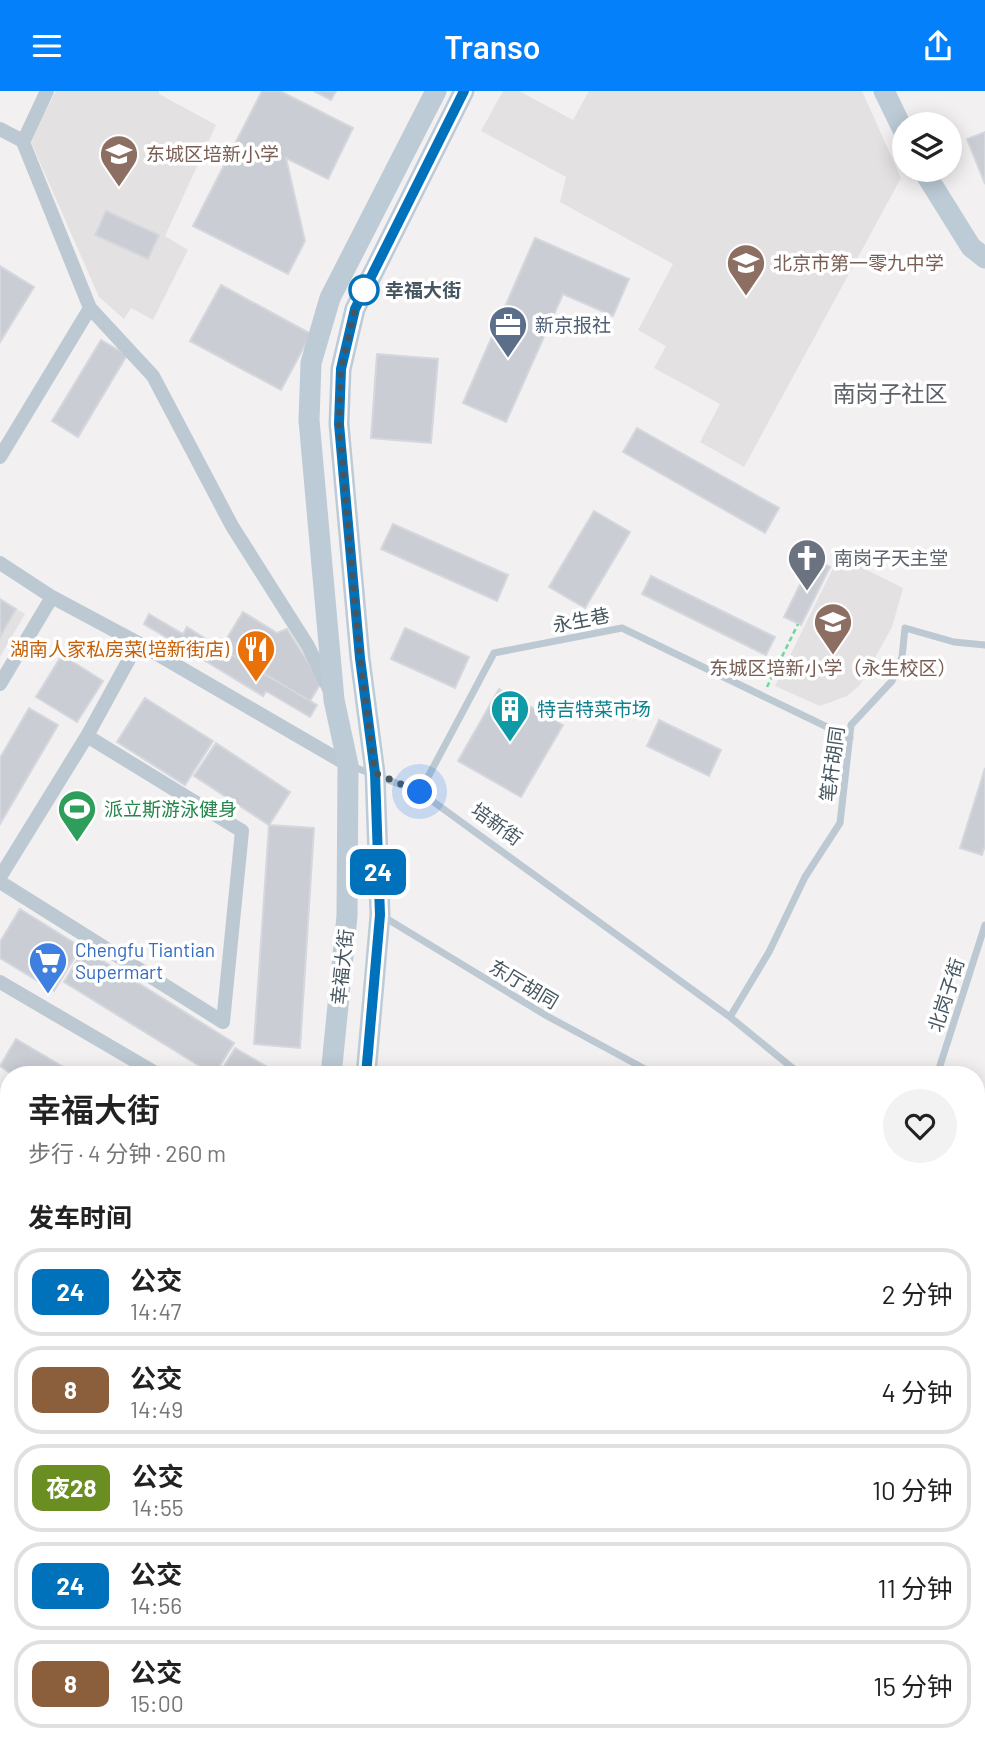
<!DOCTYPE html>
<html lang="zh">
<head>
<meta charset="utf-8">
<style>
	body { margin:0; font-family:Barlow,"Noto Sans SC",sans-serif; background:#f2f2f2; color:#222; height:100vh; display:flex; flex-direction:column; font-size:26px; white-space:nowrap }
	* { box-sizing:border-box; margin:0 }
	p { font-size:23px; color:#767676 }
	.icon { flex:none; width:38px; height:38px; fill:none; stroke:currentColor; stroke-width:2; stroke-linecap:round; stroke-linejoin:round }
	.map { position:relative; flex:1; overflow:hidden }
	.panel { position:absolute; left:0px; top:975px; width:985px; height:688px; display:flex; flex-direction:column; background:#fff; border-radius:28px 28px 0 0; box-shadow:0 4px 18px #0003 }
	.panel>* { flex:none }
	.badge { padding:0 14px; border-radius:10px; font-size:24px; line-height:46px }
	.tools { position:absolute; left:892px; top:21px; display:grid; gap:14px }
	.tools a { display:grid; place-items:center; width:70px; height:70px; border-radius:50%; background:#fff; box-shadow:0 4px 18px #0003; font-size:35px }
	.you { position:absolute; width:35px; height:35px; margin:-18px; border:5px solid #fff; border-radius:50%; background:#1a73e8; box-shadow:0 0 0 10px #1a73e833 }
	.map>.badge { position:absolute; translate:-50% -50%; box-shadow:0 0 0 4px #fff }
	h2 { padding:0 28px; font-size:26px; line-height:63px }
	.round { display:grid; place-items:center; flex:none; width:74px; height:74px; border-radius:37px; background:#f2f2f2 }
	.summary { display:flex; align-items:center; justify-content:space-between; height:119px; padding:0 28px }
	h1 { font-size:33px; font-weight:600; line-height:52px }
	ul { padding:0; list-style:none }
	li { display:flex; align-items:center; gap:21px; height:88px; margin:0 14px 10px; padding:0 14px; border:4px solid #e0e0e0; border-radius:28px }
	li div { flex:1 }
	li b { display:block; font-size:26px }
	li em { font-style:normal }
	li .badge { min-width:77px; font-weight:700; text-align:center }
	header { display:flex; justify-content:space-between; align-items:center; height:91px; padding:0 28px; background:#0380fa; color:#fff; font-size:32px; font-weight:600 }
	.map>svg:first-child { display:block }
	.education { fill:#e4e1e3 }
	.building { fill:#caced4; stroke:#d4d7dd; stroke-width:2 }
	.lines { fill:none; stroke-linecap:round; stroke-linejoin:round }
	.path { stroke:#6ed79c; stroke-width:2.5; stroke-dasharray:5 3.5; stroke-linecap:butt }
	.lane { stroke:#bdc9d2; stroke-width:7 }
	.street { stroke:#bdc9d2; stroke-width:14 }
	.secondary { stroke:#bccbd6; stroke-width:21 }
	.primary { stroke:#adc3d2; stroke-width:23 }
	.line-casing { stroke:#fff; stroke-width:16 }
	.line { stroke:#0072bc; stroke-width:10 }
	.walk { stroke:#465661; stroke-width:7; stroke-dasharray:0 12.6 }
	.stop-dot { fill:#fff; stroke:#0072bc; stroke-width:3.5 }
	.labels { text-anchor:middle; stroke-width:7; stroke-linejoin:round; paint-order:stroke }
	.education-label { font-size:19px; fill:#785e54; stroke:#fff; text-anchor:start }
	.stop-label { font-size:19px; font-weight:bold; fill:#465661; stroke:#fff; text-anchor:start }
	.service-label { font-size:19px; fill:#4e5e75; stroke:#fff; text-anchor:start }
	.worship-label { font-size:19px; fill:#5b616d; stroke:#fff; text-anchor:start }
	.street-label { font-size:19px; fill:#465661; stroke:#fff }
	.food-label { font-size:19px; fill:#c56008; stroke:#fff; text-anchor:end }
	.culture-label { font-size:19px; fill:#0d838f; stroke:#fff; text-anchor:start }
	.leisure-label { font-size:19px; fill:#27864d; stroke:#fff; text-anchor:start }
	.shop-label { font-size:19px; fill:#366cbe; stroke:#fff; text-anchor:start }
	.quarter-label { font-size:23px; fill:#5c6267; stroke:#fff }
</style>
</head>
<body>
<header><svg class="icon" aria-label="menu" viewBox="0 0 24 24"><path d="M4 6h16M4 12h16M4 18h16"/></svg>Transo<svg class="icon" aria-label="share" viewBox="0 0 24 24"><path d="M12 15V3M7 8l5-5 5 5M5 13v7h14v-7"/></svg></header>
<div class="map">
<svg width="985" height="1662" viewBox="0 0 985 1662">
	<rect width="100%" height="100%" fill="#f3f0f1"/>
	<!-- education -->
	<path class="education" d="M56,0H159V3L216,34L165,145L188,159L153,229L131,217L124,228L99,206L30,49Z
		M503,0H519L573,29L589,0H862L901,87L744,376L700,351L720,313L654,277L666,255L638,239L673,173L560,111L566,86L481,40Z
		M839,465L903,497L892,536L860,594L847,605L820,615L775,595Z
		M0,508L25,523L0,566Z
		M0,1528L9,1533V1654H89L84,1662H0Z"/>
	<!-- building -->
	<path class="building" d="M262,0H280L353,37L328,88L286,67L305,150L288,183L193,135Z
		M314,0H336L331,9Z
		M985,41V93L967,48Z
		M106,120L159,144L148,168L95,144Z
		M535,147L629,188L613,225L563,203L506,331L463,312Z
		M0,175L34,196L0,251Z
		M221,194L311,243L281,299L190,250Z
		M101,249L127,264L78,346L52,330Z
		M377,263L438,268L431,352L371,347Z
		M637,337L779,417L765,442L623,361Z
		M594,420L630,441L585,517L549,496Z
		M393,433L508,484L497,510L381,458Z
		M813,467L830,476L801,534L784,526Z
		M651,485L775,546L766,564L642,503Z
		M0,508L16,518L0,546Z
		M243,521L277,542L287,538L321,592L310,610L221,557Z
		M149,523L183,543L187,536L217,555L207,571L144,533Z
		M405,537L469,566L455,597L391,568Z
		M217,555L317,614L310,626L266,600L263,605L207,571Z
		M62,564L103,590L77,631L36,606Z
		M499,598L563,634L521,706L458,670Z
		M145,607L213,650L185,694L117,651Z
		M29,617L58,634L0,733V667Z
		M659,629L721,659L709,685L647,655Z
		M216,652L290,701L269,734L194,685Z
		M985,677V754L982,764L960,757Z
		M269,734L314,737L300,957L254,953Z
		M20,818L81,856L54,900L0,867V851Z
		M84,858L234,952L214,984L64,891Z
		M16,948L77,984H13L0,975Z
		M235,957L281,984H219Z
		M0,1074L9,1079V1112L0,1107Z
		M1,1314L9,1318V1383L0,1378Z
		M0,1424L9,1429V1444L0,1458Z
		M0,1463L9,1468V1489L0,1484Z
		M976,1590L984,1594L980,1601L985,1604V1627L976,1622Z
		M24,1654H70L65,1662H19Z
		M179,1654H282L296,1662H231L223,1657L220,1662H174Z
		M469,1654H532L527,1662H464Z
		M566,1654H661L677,1662H562Z"/>
	<g class="lines">
		<!-- path -->
		<path class="path" d="M767,596L798,533"/>
		<!-- lane -->
		<path class="lane" d="M351,675L420,701L730,926L801,984
			M420,701L494,562L622,537L850,647
			M384,826L547,925L656,984
			M730,926L769,861L805,786L840,732L851,634L892,590L902,566L905,537L954,551L985,554
			M937,984L985,834
			M976,1070L985,1074
			M976,1182L985,1187
			M976,1373L985,1374
			M976,1559L985,1566
			M438,1662L442,1654"/>
		<!-- street -->
		<path class="street" d="M47,0L23,51L90,217L153,285L232,435L308,555L329,598
			M0,38L23,50
			M0,366L90,217
			M0,472L52,506L138,552L348,674
			M0,593L52,506
			M0,786L87,645L138,552
			M0,791L223,931L242,740L87,645
			M0,891L159,984
			M0,1516L9,1521"/>
		<!-- secondary -->
		<path class="secondary" d="M884,0L905,43
			M923,79L971,156L985,167
			M331,984L347,825L348,674L334,609L309,329L311,272L330,207L436,0
			M366,984L380,824L375,682L360,567L339,333L341,278L355,218L464,0
			M0,1143L9,1148
			M0,1264L9,1269
			M751,1654L767,1662
			M889,1654L905,1662
			M96,1662L100,1654
			M132,1662L137,1654"/>
		<!-- primary -->
		<path class="primary" d="M0,1185L9,1190
			M0,1218L9,1223
			M785,1654L801,1662
			M849,1654L865,1662"/>
	</g>
	<g class="lines">
		<!-- line casing -->
		<g class="line-casing">
			<path id="line" d="M366,984L380,824L375,682L360,567L339,333L341,278L355,218L464,0"/>
		</g>
		<!-- line -->
		<use href="#line" class="line"/>
		<!-- walk -->
		<path class="walk" d="M364,199L355,218L341,278L339,333L360,567L375,682L420,701"/>
	</g>
	<!-- icons -->
	<defs>
		<g id="school-pin" transform="scale(2.0125)"><path d="M0 17L-7.5 6A9.5 9.5 0 1 1 7.5 6Z" fill="#8d6e63" stroke="#fff"/><path d="M0-5L7-2L0 1L-7-2ZM-4 1L0 2.5L4 1V4Q0 6-4 4Z" fill="#fff"/></g>
		<g id="office-pin" transform="scale(2.0125)"><path d="M0 17L-7.5 6A9.5 9.5 0 1 1 7.5 6Z" fill="#5c6f8a" stroke="#fff"/><path d="M-6-3h4V-5.5h4V-3h4V5H-6ZM-1-4.5V-3h2v-1.5ZM-6 0V1H6V0Z" fill="#fff"/></g>
		<g id="church-pin" transform="scale(2.0125)"><path d="M0 17L-7.5 6A9.5 9.5 0 1 1 7.5 6Z" fill="#6b7280" stroke="#fff"/><path d="M-1.2-6h2.4v3.5h3.3v2.4h-3.3V6h-2.4V-.1h-3.3v-2.4h3.3Z" fill="#fff"/></g>
		<g id="restaurant-pin" transform="scale(2.0125)"><path d="M0 17L-7.5 6A9.5 9.5 0 1 1 7.5 6Z" fill="#e8710a" stroke="#fff"/><path d="M-5-6h1v4h1v-4h1v4h1v-4h1v5L-1.5 .5V6h-2V.5L-5-1ZM5-6V6H3V1.5H1.5Q1.5-4 5-6Z" fill="#fff"/></g>
		<g id="building-pin" transform="scale(2.0125)"><path d="M0 17L-7.5 6A9.5 9.5 0 1 1 7.5 6Z" fill="#0f9aa8" stroke="#fff"/><path d="M-4-6H4V6H1V3H-1V6H-4ZM-2.5-4.3h1.7v1.8h-1.7ZM.8-4.3h1.7v1.8H.8ZM-2.5-1h1.7V.8h-1.7ZM.8-1h1.7V.8H.8Z" fill="#fff"/></g>
		<g id="stadium-pin" transform="scale(2.0125)"><path d="M0 17L-7.5 6A9.5 9.5 0 1 1 7.5 6Z" fill="#2e9e5b" stroke="#fff"/><path d="M0-5a6.5 5 0 1 0 0 10a6.5 5 0 1 0 0-10ZM-3.5-1.8h7v3.6h-7Z" fill="#fff"/></g>
		<g id="supermarket-pin" transform="scale(2.0125)"><path d="M0 17L-7.5 6A9.5 9.5 0 1 1 7.5 6Z" fill="#3f7fe0" stroke="#fff"/><path d="M-6-5.5h2.5l.6 2H6L4.5 2H-2.5L-4.4-4H-6ZM-1.5 3.2a1.3 1.3 0 1 0 .1 0ZM3 3.2a1.3 1.3 0 1 0 .1 0Z" fill="#fff"/></g>
	</defs>
	<g fill-rule="evenodd">
		<use href="#school-pin" x="119" y="63"/>
		<use href="#school-pin" x="746" y="172"/>
		<use href="#office-pin" x="508" y="234"/>
		<use href="#church-pin" x="807" y="467"/>
		<use href="#school-pin" x="833" y="531"/>
		<use href="#restaurant-pin" x="256" y="558"/>
		<use href="#building-pin" x="510" y="618"/>
		<use href="#stadium-pin" x="77" y="718"/>
		<use href="#supermarket-pin" x="48" y="870"/>
	</g>
	<!-- markers -->
	<circle class="stop-dot" cx="364" cy="199" r="14"/>
	<g class="labels">
		<!-- education labels -->
		<g class="education-label">
			<text x="146" y="70">东城区培新小学</text>
			<text x="773" y="179">北京市第一零九中学</text>
			<text x="833" y="584" text-anchor="middle">东城区培新小学（永生校区）</text>
		</g>
		<!-- stop labels -->
		<g class="stop-label">
			<text x="385" y="206">幸福大街</text>
		</g>
		<!-- service labels -->
		<g class="service-label">
			<text x="535" y="241">新京报社</text>
		</g>
		<!-- worship labels -->
		<g class="worship-label">
			<text x="834" y="474">南岗子天主堂</text>
		</g>
		<!-- street labels -->
		<g class="street-label">
			<text transform="translate(581 529) rotate(-11)" y="7">永生巷</text>
			<text transform="translate(832 673) rotate(-82)" y="7">笔杆胡同</text>
			<text transform="translate(497 733) rotate(36)" y="7">培新街</text>
			<text transform="translate(342 876) rotate(-84)" y="7">幸福大街</text>
			<text transform="translate(524 893) rotate(31)" y="7">东厅胡同</text>
			<text transform="translate(946 904) rotate(-72)" y="7">北岗子街</text>
		</g>
		<!-- food labels -->
		<g class="food-label">
			<text x="229" y="565">湖南人家私房菜(培新街店)</text>
		</g>
		<!-- culture labels -->
		<g class="culture-label">
			<text x="537" y="625">特吉特菜市场</text>
		</g>
		<!-- leisure labels -->
		<g class="leisure-label">
			<text x="104" y="725">派立斯游泳健身</text>
		</g>
		<!-- shop labels -->
		<g class="shop-label">
			<text x="75" y="866">Chengfu Tiantian<tspan x="75" dy="22">Supermart</tspan></text>
		</g>
		<!-- quarter labels -->
		<g class="quarter-label">
			<text x="890" y="311">南岗子社区</text>
		</g>
	</g>
</svg>
<div class="tools">
<a><svg class="icon" aria-label="layers" viewBox="0 0 24 24"><path d="M12 4l9 5-9 5-9-5zM3 14l9 5 9-5"/></svg></a>
</div>
<div class="you" style="left:420px;top:701px"></div>
<b class="badge" style="left:378px;top:781px;background:#0072bc;color:#fff">24</b>
<section class="panel">
<div class="summary"><div><h1>幸福大街</h1><p>步行 · 4 分钟 · 260 m</p></div><a class="round"><svg class="icon" aria-label="heart" viewBox="0 0 24 24"><path d="M12 20l-8-8c-3-5 5-10 8-4 3-6 11-1 8 4z"/></svg></a></div>
<h2>发车时间</h2>
<ul>
<li><span class="badge" style="background:#0072bc;color:#fff">24</span><div><b>公交</b><p>14:47</p></div><em>2 分钟</em></li>
<li><span class="badge" style="background:#8b5e3c;color:#fff">8</span><div><b>公交</b><p>14:49</p></div><em>4 分钟</em></li>
<li><span class="badge" style="background:#6b8e23;color:#fff">夜28</span><div><b>公交</b><p>14:55</p></div><em>10 分钟</em></li>
<li><span class="badge" style="background:#0072bc;color:#fff">24</span><div><b>公交</b><p>14:56</p></div><em>11 分钟</em></li>
<li><span class="badge" style="background:#8b5e3c;color:#fff">8</span><div><b>公交</b><p>15:00</p></div><em>15 分钟</em></li>
</ul>
</section>
</div>
</body>
</html>
